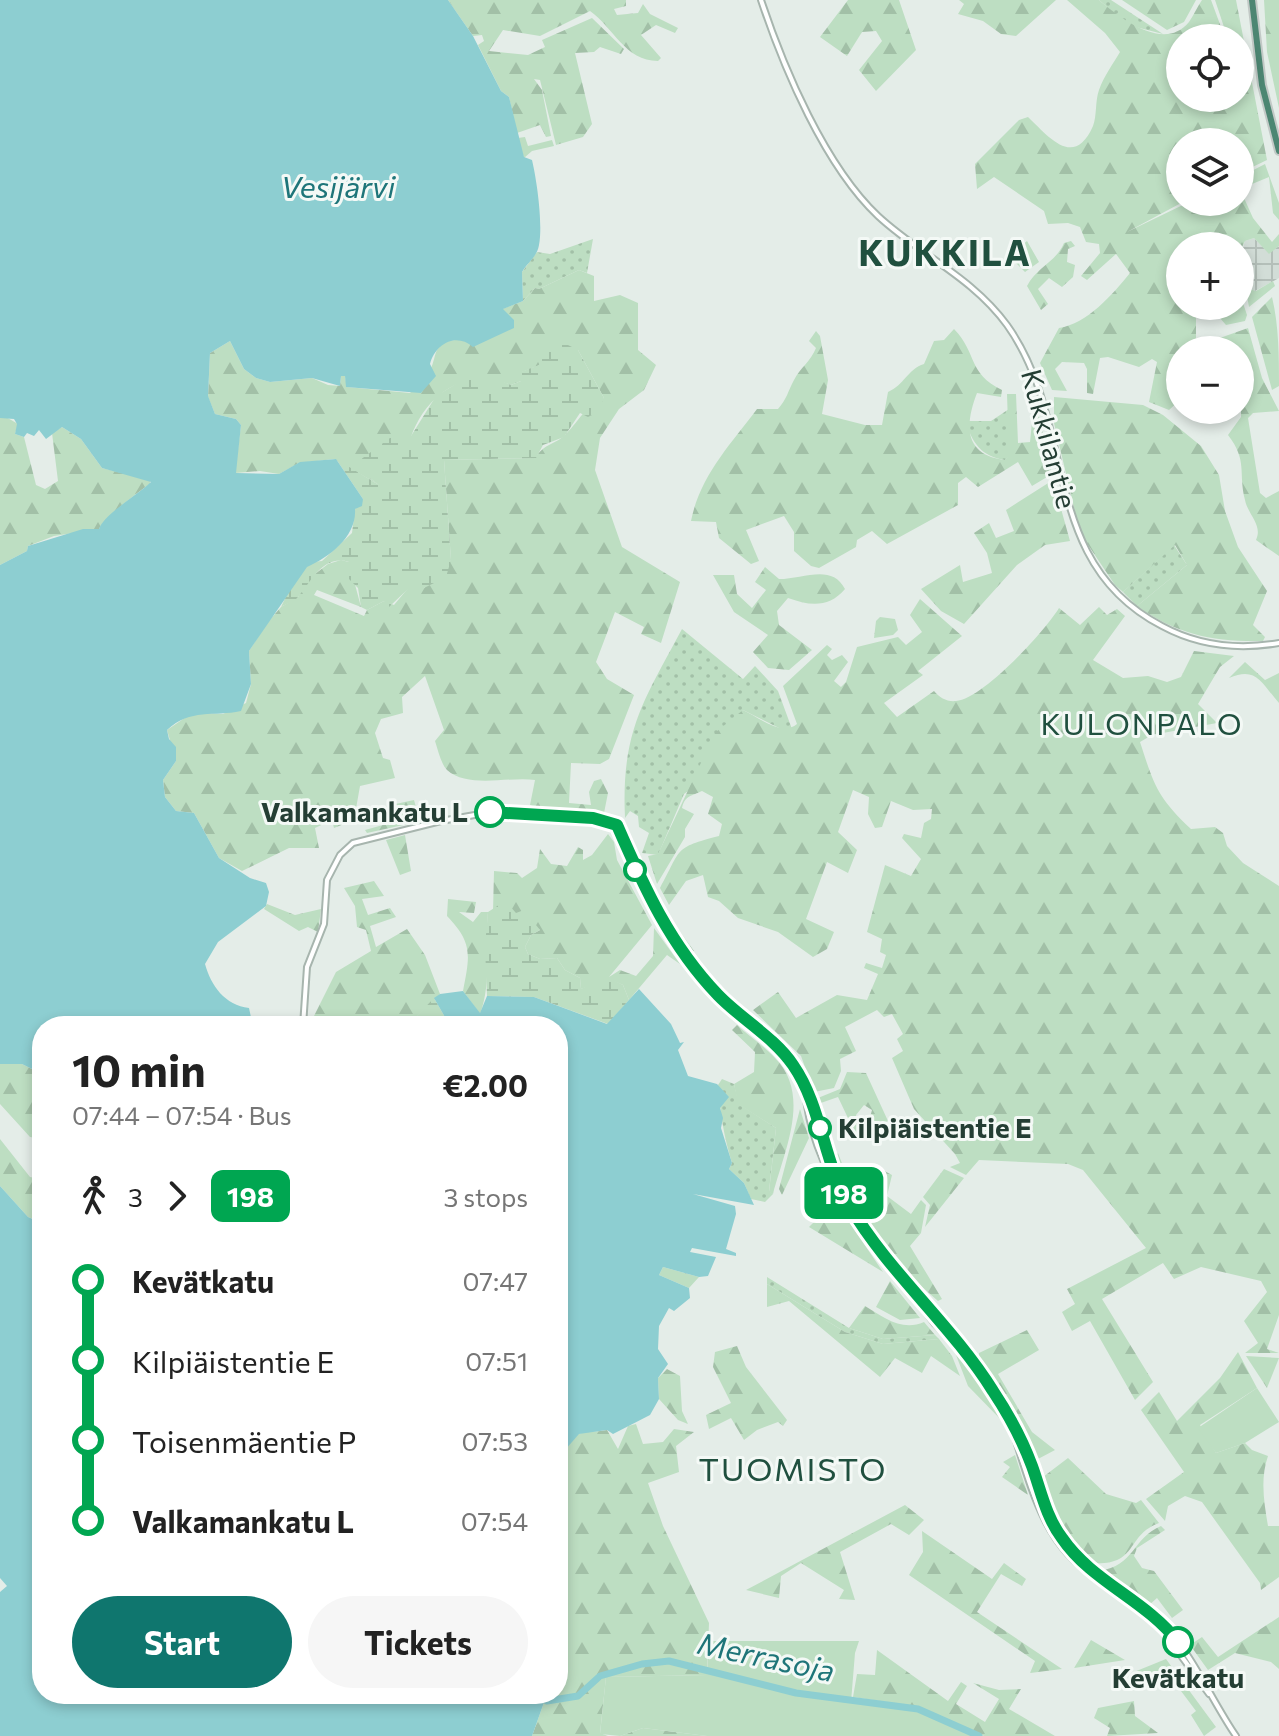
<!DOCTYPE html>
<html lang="en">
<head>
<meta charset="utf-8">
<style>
	body { margin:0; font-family:Commissioner,sans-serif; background:#f6f6f6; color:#222; height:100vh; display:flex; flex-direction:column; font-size:30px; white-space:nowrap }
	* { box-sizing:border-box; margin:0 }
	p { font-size:26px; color:#767676 }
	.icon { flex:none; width:44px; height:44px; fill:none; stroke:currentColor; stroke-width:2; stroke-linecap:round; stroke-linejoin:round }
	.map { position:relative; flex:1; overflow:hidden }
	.side { position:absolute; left:32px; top:1016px; width:536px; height:688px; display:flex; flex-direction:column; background:#fff; border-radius:32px; box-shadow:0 4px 12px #0003 }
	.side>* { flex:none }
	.badge { padding:0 16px; border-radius:12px; font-size:28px; line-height:52px }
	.fabs { position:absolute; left:1166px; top:24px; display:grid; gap:16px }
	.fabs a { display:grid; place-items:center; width:88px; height:88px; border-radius:50%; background:#fff; box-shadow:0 4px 12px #0003; font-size:40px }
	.map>.badge { position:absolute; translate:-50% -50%; box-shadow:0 0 0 4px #fff }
	.legs { display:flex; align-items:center; gap:12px; height:88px; padding:0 40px; font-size:26px }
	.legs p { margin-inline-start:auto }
	.overview { display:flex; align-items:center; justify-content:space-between; height:136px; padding:0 40px }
	h1 { font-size:44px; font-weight:700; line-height:60px }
	.action { display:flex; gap:16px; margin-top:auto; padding:16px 40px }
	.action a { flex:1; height:92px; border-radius:48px; background:#0f766e; color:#fff; font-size:32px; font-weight:700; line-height:92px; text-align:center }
	.action a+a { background:#f6f6f6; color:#222 }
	ul { padding:0 40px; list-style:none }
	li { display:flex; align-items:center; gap:28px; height:80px; font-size:30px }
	li i { display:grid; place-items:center; width:12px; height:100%; margin:0 10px; background:currentColor }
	li i::after { content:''; width:20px; height:20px; margin:-10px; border:6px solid; border-radius:50%; background:#fff }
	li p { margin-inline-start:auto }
	li:first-child i { background:linear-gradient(#0000 50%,currentColor 0) }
	li:last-child i { background:linear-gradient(currentColor 50%,#0000 0) }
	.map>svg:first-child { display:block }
	.industrial { fill:url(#industrial-grid) }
	.grass { fill:url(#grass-dots) }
	.forest { fill:url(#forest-firs) }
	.wetland { fill:url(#wetland-marsh) }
	.green { fill:#bddec2 }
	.water { fill:#8dced1 }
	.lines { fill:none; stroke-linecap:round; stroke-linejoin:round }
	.river { stroke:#8dced1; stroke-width:7 }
	.tertiary-casing { stroke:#a7b5ae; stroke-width:8 }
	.trunk-casing { stroke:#c2c9c6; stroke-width:10 }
	.tertiary { stroke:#fff; stroke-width:4 }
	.trunk { stroke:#4c8672; stroke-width:6 }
	.line-1-casing { stroke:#fff; stroke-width:18 }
	.line-1 { stroke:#00a651; stroke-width:12 }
	.stop-1-dot { fill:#fff; stroke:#00a651; stroke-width:4 }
	.labels { text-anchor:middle; stroke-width:6; stroke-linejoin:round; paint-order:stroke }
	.street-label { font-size:28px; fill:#243e34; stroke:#f4f9f6 }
	.stop-label { font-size:28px; font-weight:bold; fill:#243e34; stroke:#f4f9f6; text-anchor:end }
	.water-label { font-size:30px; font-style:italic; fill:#1e7579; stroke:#f4f9f6 }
	.neighbourhood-label { font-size:30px; letter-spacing:2px; fill:#20503f; stroke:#f4f9f6 }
	.quarter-label { font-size:32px; letter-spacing:2px; fill:#20503f; stroke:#f4f9f6 }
	.district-label { font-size:36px; font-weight:bold; letter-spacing:2px; fill:#20503f; stroke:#f4f9f6 }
</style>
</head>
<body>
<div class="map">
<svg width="1279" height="1736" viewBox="0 0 1279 1736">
	<defs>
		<pattern id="industrial-grid" width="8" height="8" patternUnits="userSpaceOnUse" patternTransform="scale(2)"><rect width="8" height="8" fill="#d2ddd7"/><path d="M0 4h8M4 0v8" fill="none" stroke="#b4bfb9"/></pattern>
		<pattern id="grass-dots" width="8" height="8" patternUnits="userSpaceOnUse" patternTransform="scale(2)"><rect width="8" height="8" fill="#bddec2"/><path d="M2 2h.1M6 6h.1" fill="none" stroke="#a2c0a7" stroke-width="1.8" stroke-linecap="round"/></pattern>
		<pattern id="forest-firs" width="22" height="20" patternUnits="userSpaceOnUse" patternTransform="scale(2)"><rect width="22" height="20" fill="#bddec2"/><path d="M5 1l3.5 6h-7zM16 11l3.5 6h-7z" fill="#a2c0a7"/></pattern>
		<pattern id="wetland-marsh" width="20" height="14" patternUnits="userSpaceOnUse" patternTransform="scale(2)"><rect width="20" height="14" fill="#bddec2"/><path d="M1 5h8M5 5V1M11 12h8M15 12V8" fill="none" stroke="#a2c0a7"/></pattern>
	</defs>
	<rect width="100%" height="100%" fill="#e4ede8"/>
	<!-- industrial -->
	<path class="industrial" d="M1254,238L1269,253L1279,246V278L1255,291L1249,289L1240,256L1245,241Z"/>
	<!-- grass -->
	<path class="grass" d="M1099,0H1111L1163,34L1128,25Z
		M593,239L587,273L579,270L539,289L535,288L523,301L522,272L537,252L550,254Z
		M1009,409L1010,456L1005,460C982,457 971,442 966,421H991Z
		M1174,545L1187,565L1137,606L1123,592Z
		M682,629L743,679L755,666L778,691L792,729L783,730L743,710L691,789L684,794L658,855L642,853L649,833L639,827L638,816L630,811L625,818C621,732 643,702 682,629Z
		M722,1079L734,1084L739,1104L776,1128L769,1191L773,1194L765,1202L751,1199L744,1183L729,1169L732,1163C724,1137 720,1113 718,1085Z
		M767,1277L849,1328L883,1339L935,1335L939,1339L883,1344L845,1332L767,1284Z"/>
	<!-- forest -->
	<path class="forest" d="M448,0H626V6L614,9L617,15L638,13L643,4L650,14L678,28L675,33L656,25L641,35L661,58L658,61C625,61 613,27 590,11L540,36L503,30L489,51L528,55L545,47L542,40L592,18L624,49L621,54L600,47L594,52L575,53L592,124L583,137L556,145L540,80L534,79L542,90L551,136L546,137L540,125L517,133L509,97L501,91L478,45L484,41L482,35L473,36Z
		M848,0H899L916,50L876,91L859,70L882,41L876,31L862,32L847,56L820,37Z
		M959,0H1056L1016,36L1001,34L983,21L958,14L964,4Z
		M1067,0H1099C1119,17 1164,53 1189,22C1194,15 1197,7 1202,0H1211L1221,27V38H1180V98H1240V38H1224V27L1215,0H1236L1267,160L1240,173V142H1180V202H1183L1127,232L1189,202H1240V189L1253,218L1272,242L1279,234V246L1269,254L1254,238L1245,241L1240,251V246H1180V306H1240V294L1247,315L1245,321L1226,325L1213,310L1196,317V338L1203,344L1248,328L1262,378L1279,411L1253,413L1248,418L1260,493L1266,498L1279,491V556L1256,540C1263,525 1248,515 1245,500C1238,472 1248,461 1228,435L1241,417L1240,350H1180V400L1169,410L1149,402L1157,362L1152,359L1139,367L1108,357L1100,358L1093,394L1087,393V369L1084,363L1062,362L1055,369L1067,391L1052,390L1040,363L1059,328C1087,324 1113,294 1130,273L1116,254L1087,280L1081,276L1100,253L1099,244L1086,242L1080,227L1068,223L1048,224L1044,211L994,177L977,189L975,164L1019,120L1028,117C1049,137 1074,169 1093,126C1097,116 1095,101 1099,90C1104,76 1113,64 1120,52L1105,33Z
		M1122,0H1196L1184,22L1167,30Z
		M1264,0H1279V108L1267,52Z
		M525,137L528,146L552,140L554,146L532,151L524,158L518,138Z
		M1265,164L1279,203V220L1273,213L1269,177L1240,189V177Z
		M1071,241L1075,246L1068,249L1067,262L1075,265L1073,277L1062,287L1049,278L1038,289L1048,304L1041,310L1027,286C1037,267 1056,262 1064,243Z
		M1240,256L1249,289L1256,291L1273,281L1275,286L1249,307Z
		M579,270L594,276V301L620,295L638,303V350L656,365L644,390L619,409L600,438L595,470L622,547L680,582L661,643L641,634L644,627L615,612L596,662L607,679L634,695L609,759L600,764L571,763L569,803L591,805L589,792L594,781L601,779L608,793L604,813L539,809L530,805L535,780C510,776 468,789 447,770C441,764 438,750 435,741L444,730L425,676L402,697L403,713L381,719L375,733L383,758L390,760L395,778L360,786L354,820L334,828L332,820L315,828L319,848H289L242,871L219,858L194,813L176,811L165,797L163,780L176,761L167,730L192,713L223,714L246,703L251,684L249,651L268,622L281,607L298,597L306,581L328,564L341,560L349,562L361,607L317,590L314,595L364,616L367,610L384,601L394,605L409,587L424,588L451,560L444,460L535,458C546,442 555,445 566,434C583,416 579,413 604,398L578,350L522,372L521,381L511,385C466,366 426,394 411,437L390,439L370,478L381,486L334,459L299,463L279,474L260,471L235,473L241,425L236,419L215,414L208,397L210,353L230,341L244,369L256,378L270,382L312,378L328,385L340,386L341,376H345L347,387L410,393C416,387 423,381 428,374C440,356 428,338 466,340L502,309L523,301L535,288L539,289Z
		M1272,297C1279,326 1279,357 1279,386L1272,390L1252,317Z
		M954,329C978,354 967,373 1002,390L1001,397L977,393C965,424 963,455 1005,460L1009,456L1007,394H1016L1018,443L1030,442L1033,412H1038L1052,474L1032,486L1018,462L978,487L966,477L958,483V505L887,544L872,531L857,540L856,547L819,568L811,566L794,551V532L784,516L746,530L759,561L751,564L719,538L716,522L691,521C700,476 730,445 757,409H778C787,399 788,391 794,380C800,368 811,361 816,348L809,341L816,331L820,336L828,380L822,414L865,425H882L888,392C904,385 908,369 924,364L934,341L944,340Z
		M1054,397L1143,405L1163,415L1201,446L1219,475L1225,511L1238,547L1267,591L1253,625L1265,637L1263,641C1215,642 1177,635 1137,606L1187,565L1175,545L1123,592L1115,585L1080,533L1054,423Z
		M6,417L18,424L15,434L24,437L36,485L45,489L58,481L52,433L62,427L81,439L102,468L150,480V484C139,491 103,519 99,529L54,536L28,546L27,551L0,565V418Z
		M1053,480L1070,541L1045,545L1017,565L964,624L941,611L921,589L960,565L963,582L992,573L987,553L974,533L989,523L996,538L1014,531L1006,510Z
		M765,567L779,579C803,579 832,563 845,589C829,608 810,606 788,598L777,611L779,625L812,650L789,670L768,668L753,652L768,635L734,612L713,575H734L737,594L752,608L766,590L755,582Z
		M920,599L962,636L918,671L923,675L884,703L897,717L934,691C940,698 947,702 956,701C983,699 1045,631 1059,608L1080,625L1099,607L1107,615L1117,609L1125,616L1093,660L1123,678L1148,676L1167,682L1181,677L1194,651L1234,656L1220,667L1198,704L1217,723L1152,735L1140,742C1154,785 1157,797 1191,829L1215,827L1223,833L1227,846L1243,863L1279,886V1315L1267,1349L1279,1353H1245L1258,1343L1244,1321L1267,1292L1261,1281L1201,1267L1174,1279L1163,1263L1102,1299L1153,1382L1135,1400L1090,1321L1072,1331L1062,1312L1075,1304L1067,1289L1146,1248L1083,1170L1068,1164L979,1160L966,1175L950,1167L960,1163L955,1154L914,1109L892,1058L903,1051L897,1039L903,1034L892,1014L884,1017L877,1010L845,1027L856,1051L840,1059L841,1071L834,1088L814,1092L801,1056L753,1010L778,992L796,1018L837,995L867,1000L878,974L864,968L866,963L882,968L886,955L880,952L882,939L867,932L885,865L911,876L921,859L902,838L904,834L921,838L924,823L931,819L932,809L913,810L891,801L882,827L875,828L868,814L869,797L853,790L838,832L857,850L848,873L827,862L806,919L834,932L827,949L813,957L778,932L738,918L719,901L708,897L703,875L686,881L669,905L660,888C682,848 673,848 719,836L722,824L708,814L713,797L702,791C692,796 685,795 682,808L694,814L685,829V837L657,884L648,856L658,854L715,733L743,710C758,717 782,737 797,724L783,686L827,645L832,649L827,655L832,660L842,655L848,662L834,681L841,687L846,682L857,647L898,637L906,645L922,632L910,615Z
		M880,617L895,619L898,630L893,635L874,638L876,621Z
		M1245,662L1265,680L1279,673V703C1261,683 1257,666 1229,678Z
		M414,800L419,818H435L367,833L365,830L390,823L386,806Z
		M608,834L614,842L617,860L652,925L609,977L620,970L636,976L653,956L654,928L680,964L667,955L629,1000L623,985L609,979L581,989L580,978L565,970L557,958L540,959L528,954L525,947L531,935L540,930L516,913L493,912L494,871L517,873L522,878L537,868L540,849L551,864L567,866L578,847L583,850V860L592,855Z
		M405,835L411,871L400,875L386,840Z
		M374,881L384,896L362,899L368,915L390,908L396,917L370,926L376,947L407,929L425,955L440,994L411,1022V1026C388,1026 330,1033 313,1018L336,972L371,951L366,930L357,927L355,906L344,888Z
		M448,899L476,902L474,913L459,912L473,922L481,912H488C485,945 492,982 480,1014L463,991C470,955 473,943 447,916Z
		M267,904L295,915L321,909L318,932L308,927L299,931L264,909Z
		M668,915L694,951L690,953L664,917Z
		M737,1025C749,1036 764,1046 775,1058C812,1095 784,1151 773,1194L769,1192L776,1128L738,1104L734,1084L754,1072L755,1052L732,1030Z
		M0,1064H22L42,1074V1139L30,1137L0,1104Z
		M847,1072L866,1073L888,1121L866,1131L872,1110L864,1105L856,1115L861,1133L856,1135L838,1097L815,1105L813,1100L840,1089Z
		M800,1109L809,1138L782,1195L779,1189Z
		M0,1139L30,1177L41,1179L36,1198L40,1216L36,1220L28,1217L0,1186Z
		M838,1153L858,1205L882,1194L873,1171L879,1168L892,1175L887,1196L911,1214L921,1200L926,1205L921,1233L910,1246L942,1299L938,1301L913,1279L910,1281L855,1206L833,1160Z
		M944,1169L964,1178L925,1227L930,1205L923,1197Z
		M835,1201L883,1272L809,1227Z
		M663,1267L699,1277L689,1288L659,1275Z
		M890,1281L920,1318L900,1320L876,1307Z
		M767,1284L845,1332L883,1344L939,1339L952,1356L960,1376L931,1356L922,1373L895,1358L880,1377L789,1301L767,1307Z
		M865,1306C883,1317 902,1332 924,1322L935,1335L883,1339L849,1328Z
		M1027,1330L1039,1350L998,1374L1032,1432L1055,1450L1038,1459L979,1362V1353Z
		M737,1346L746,1367L787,1420L783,1426L778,1422L757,1430L744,1440L731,1418L709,1429L706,1415L731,1403L713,1367L715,1352Z
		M1238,1352L1257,1388L1200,1425L1216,1453L1245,1443L1252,1450L1268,1456C1260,1479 1264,1502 1268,1526H1279V1577L1261,1590L1260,1583L1202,1502L1185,1496L1168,1506L1165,1521L1146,1499L1184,1472L1141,1410L1159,1392L1177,1421L1220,1378Z
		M956,1355L982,1381L1006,1425L968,1386Z
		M1246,1356L1279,1358L1267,1388Z
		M667,1369L680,1376L682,1411L688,1424L678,1420L659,1399L658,1378Z
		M636,1424L643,1444L663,1442L674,1429L694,1432L676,1446L679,1472L648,1483L663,1526L709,1623L707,1675L606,1677L600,1733L608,1736H532L547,1694H558V1542L563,1535C557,1511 548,1440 582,1433C589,1431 599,1432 607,1430L618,1449L628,1426Z
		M1015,1455L1028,1495L1002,1477L1010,1467L1003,1462Z
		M1068,1458L1106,1494L1136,1503L1141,1500L1159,1523C1124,1536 1140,1567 1089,1563C1061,1539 1052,1512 1043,1477Z
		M905,1505L924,1520L909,1535L891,1524L840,1552L855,1600L839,1599L844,1590L801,1563L781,1576L779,1598L746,1590Z
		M1161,1526L1165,1530L1137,1548L1134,1556L1142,1568L1154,1571L1183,1610L1172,1618L1157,1598L1148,1606L1099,1571C1135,1566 1132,1538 1161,1526Z
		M922,1531L992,1579L1004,1563L1026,1579L1022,1586L1001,1574L977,1612L1062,1669L1030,1673L1035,1661L909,1575L923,1552Z
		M1279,1617V1669L1271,1662L1235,1653L1208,1670L1190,1645L1202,1637L1218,1657Z
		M1091,1640L1125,1660L1074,1668Z
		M877,1650L948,1701L961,1682L967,1686L956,1704L985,1722L999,1699L973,1683L999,1690L1021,1689L1009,1709L1055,1736H984L919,1707L853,1697L857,1674L875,1675Z
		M157,1694H200L193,1702L164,1699Z
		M1134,1701L1135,1716L1158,1733L1107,1736L1110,1728L1094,1718L1098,1708Z
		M643,1728L707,1736H620Z"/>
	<!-- wetland -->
	<path class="wetland" d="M560,341L578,350L604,398L596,413L588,417L580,413L564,437L543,445L536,458L444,460L451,560L446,577L424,588H409L389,607L384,601L367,610L361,607L358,588L347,577L349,562C323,554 311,582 298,597C295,601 286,604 281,607L302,563L322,561L352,533L355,509L363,499L336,459L379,485L370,478L360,460L390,438L411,436L436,396L464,379H497L511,385L521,381V372L539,365L540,358Z
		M502,903L509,905L516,913L524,910L540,930L531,935L525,947L528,954L540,959L557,958L565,970L580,978L581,989L606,976L623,985L629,1000L608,1024L534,997L487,996L485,946L488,912Z
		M434,998L450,1026H411V1022Z"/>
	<!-- green -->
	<path class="green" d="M1027,241L1039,262L1025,272L1009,256Z
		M1257,1388L1279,1422L1245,1443L1216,1453L1198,1428Z
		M709,1641H859L855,1653L851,1702L918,1712L973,1736H707L643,1728L620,1736L600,1734L606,1677L707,1675Z
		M1166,1659L1216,1727L1204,1736L1191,1715L1196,1711L1166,1671L1138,1685L1134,1672Z"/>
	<!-- water -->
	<path class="water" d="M0,0H448L473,36L501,91L509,97L524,157L532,160C537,181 543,224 539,245C537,257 528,262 522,272L523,301L503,309L514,320V328L473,347C456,332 435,344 430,364L436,376L421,393L346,387L345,376H341L340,386L312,378L270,382L256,378L244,369L230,341L210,353L208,396L215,414L236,419L241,425L236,473L279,474L300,462L336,459L363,499L362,506L355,509C357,536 330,557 307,567L249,651L251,684L241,711C213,717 191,708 167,730L169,739L176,747V761L163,780L165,797L176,811L194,813L219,858L250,878L266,883L269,892L266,906L218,942L205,964C211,986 225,1005 249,1008L252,1022L248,1026H42V1074L22,1064H0V565L27,551L28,546L83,529H99C103,515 139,494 151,482L102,468L81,439L62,427L46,439L39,430L34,436L27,433L24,437L15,434L17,424L14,419L0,418Z
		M639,989L671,1024L680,1043L684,1042L678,1050L688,1076L717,1084L729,1097L720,1108L723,1118L721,1128L732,1163L729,1169L744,1183L754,1205L693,1194L735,1206L736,1214L726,1249L736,1253V1256L692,1248L690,1252L716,1257L708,1276L699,1277L663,1267L659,1275L689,1288L690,1298L674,1311L669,1308L659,1326L658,1349L668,1364L658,1378L659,1399L650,1415L613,1434L607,1430L579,1434L558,1458V1026H450L434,998L440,994L463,991L480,1013L487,996L534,997L607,1024Z
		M0,1186L28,1217L35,1220L42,1215V1694H157L165,1699L193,1702L200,1694H547L532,1736H0V1592L7,1586L0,1578Z"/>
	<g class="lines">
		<!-- river -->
		<path class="river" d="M547,1701L578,1696L600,1676L642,1664L669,1661L796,1693L918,1709L979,1736"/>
		<!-- tertiary casing -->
		<g class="tertiary-casing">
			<path id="tertiary" d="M761,0C784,69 825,166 878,216C920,255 972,277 1007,325C1078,424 1038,562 1162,626C1199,646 1238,650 1279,643
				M303,1026L307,967L324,924L327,880L340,855L353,843L441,821L497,811L608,820L617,825L646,894L687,960L721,998L794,1065L811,1099L847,1202
				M805,1090C815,1212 930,1294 993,1390C1008,1414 1021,1439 1032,1465C1043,1494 1049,1523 1069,1548C1093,1579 1131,1594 1159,1620C1192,1652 1210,1698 1236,1736
				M888,1263L935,1324L967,1356
				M1010,1423C1029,1477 1041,1545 1095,1576
				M1139,1608L1165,1634L1209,1694"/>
		</g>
		<!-- trunk casing -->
		<g class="trunk-casing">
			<path id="trunk" d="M1252,0L1262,85L1279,151"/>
		</g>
		<!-- tertiary -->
		<use href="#tertiary" class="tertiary"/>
		<!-- trunk -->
		<use href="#trunk" class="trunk"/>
	</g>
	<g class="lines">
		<!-- line-1 casing -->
		<g class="line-1-casing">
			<path id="line-1" d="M490,812L593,818L617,825C644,887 670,945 718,995C741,1019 774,1037 793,1065C822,1107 823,1161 849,1205C889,1273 951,1324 993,1391C1009,1415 1022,1439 1032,1466C1041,1491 1046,1517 1062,1538C1092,1582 1146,1600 1178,1642"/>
		</g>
		<!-- line-1 -->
		<use href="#line-1" class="line-1"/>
	</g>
	<!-- markers -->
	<g class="stop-1-dot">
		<circle cx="490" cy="812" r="14"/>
		<circle cx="635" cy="870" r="10"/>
		<circle cx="820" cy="1128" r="10"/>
		<circle cx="1178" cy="1642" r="14"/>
	</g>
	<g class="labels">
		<!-- street labels -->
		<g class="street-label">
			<text transform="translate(1049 439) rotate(75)" y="10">Kukkilantie</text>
		</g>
		<!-- stop labels -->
		<g class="stop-label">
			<text x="468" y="822">Valkamankatu L</text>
			<text x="838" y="1138" text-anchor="start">Kilpiäistentie E</text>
			<text x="1178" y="1688" text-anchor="middle">Kevätkatu</text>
		</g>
		<!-- water labels -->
		<g class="water-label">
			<text x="338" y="198">Vesijärvi</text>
			<text transform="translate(766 1658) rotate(12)" y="10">Merrasoja</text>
		</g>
		<!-- neighbourhood labels -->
		<g class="neighbourhood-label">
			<text x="1142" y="735">KULONPALO</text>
		</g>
		<!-- quarter labels -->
		<g class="quarter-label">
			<text x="793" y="1481">TUOMISTO</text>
		</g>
		<!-- district labels -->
		<g class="district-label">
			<text x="945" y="266">KUKKILA</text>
		</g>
	</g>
</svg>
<div class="fabs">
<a><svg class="icon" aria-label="locate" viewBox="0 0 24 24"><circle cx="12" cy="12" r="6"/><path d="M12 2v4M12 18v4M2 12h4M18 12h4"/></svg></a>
<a><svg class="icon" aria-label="layers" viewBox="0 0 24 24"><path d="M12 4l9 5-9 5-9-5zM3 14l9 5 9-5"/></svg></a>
<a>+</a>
<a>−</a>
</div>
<b class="badge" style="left:844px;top:1193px;background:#00a651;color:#fff">198</b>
<section class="side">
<div class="overview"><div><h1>10 min</h1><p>07:44 – 07:54 · Bus</p></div><b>€2.00</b></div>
<div class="legs"><svg class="icon" aria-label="walk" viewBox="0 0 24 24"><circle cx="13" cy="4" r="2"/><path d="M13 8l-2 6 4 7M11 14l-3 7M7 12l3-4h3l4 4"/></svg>3<svg class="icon" aria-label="forward" viewBox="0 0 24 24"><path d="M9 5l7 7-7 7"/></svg><b class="badge" style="background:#00a651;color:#fff">198</b><p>3 stops</p></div>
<ul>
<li><i style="color:#00a651"></i><b>Kevätkatu</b><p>07:47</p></li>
<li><i style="color:#00a651"></i><span>Kilpiäistentie E</span><p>07:51</p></li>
<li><i style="color:#00a651"></i><span>Toisenmäentie P</span><p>07:53</p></li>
<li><i style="color:#00a651"></i><b>Valkamankatu L</b><p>07:54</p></li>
</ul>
<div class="action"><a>Start</a><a>Tickets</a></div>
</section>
</div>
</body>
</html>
